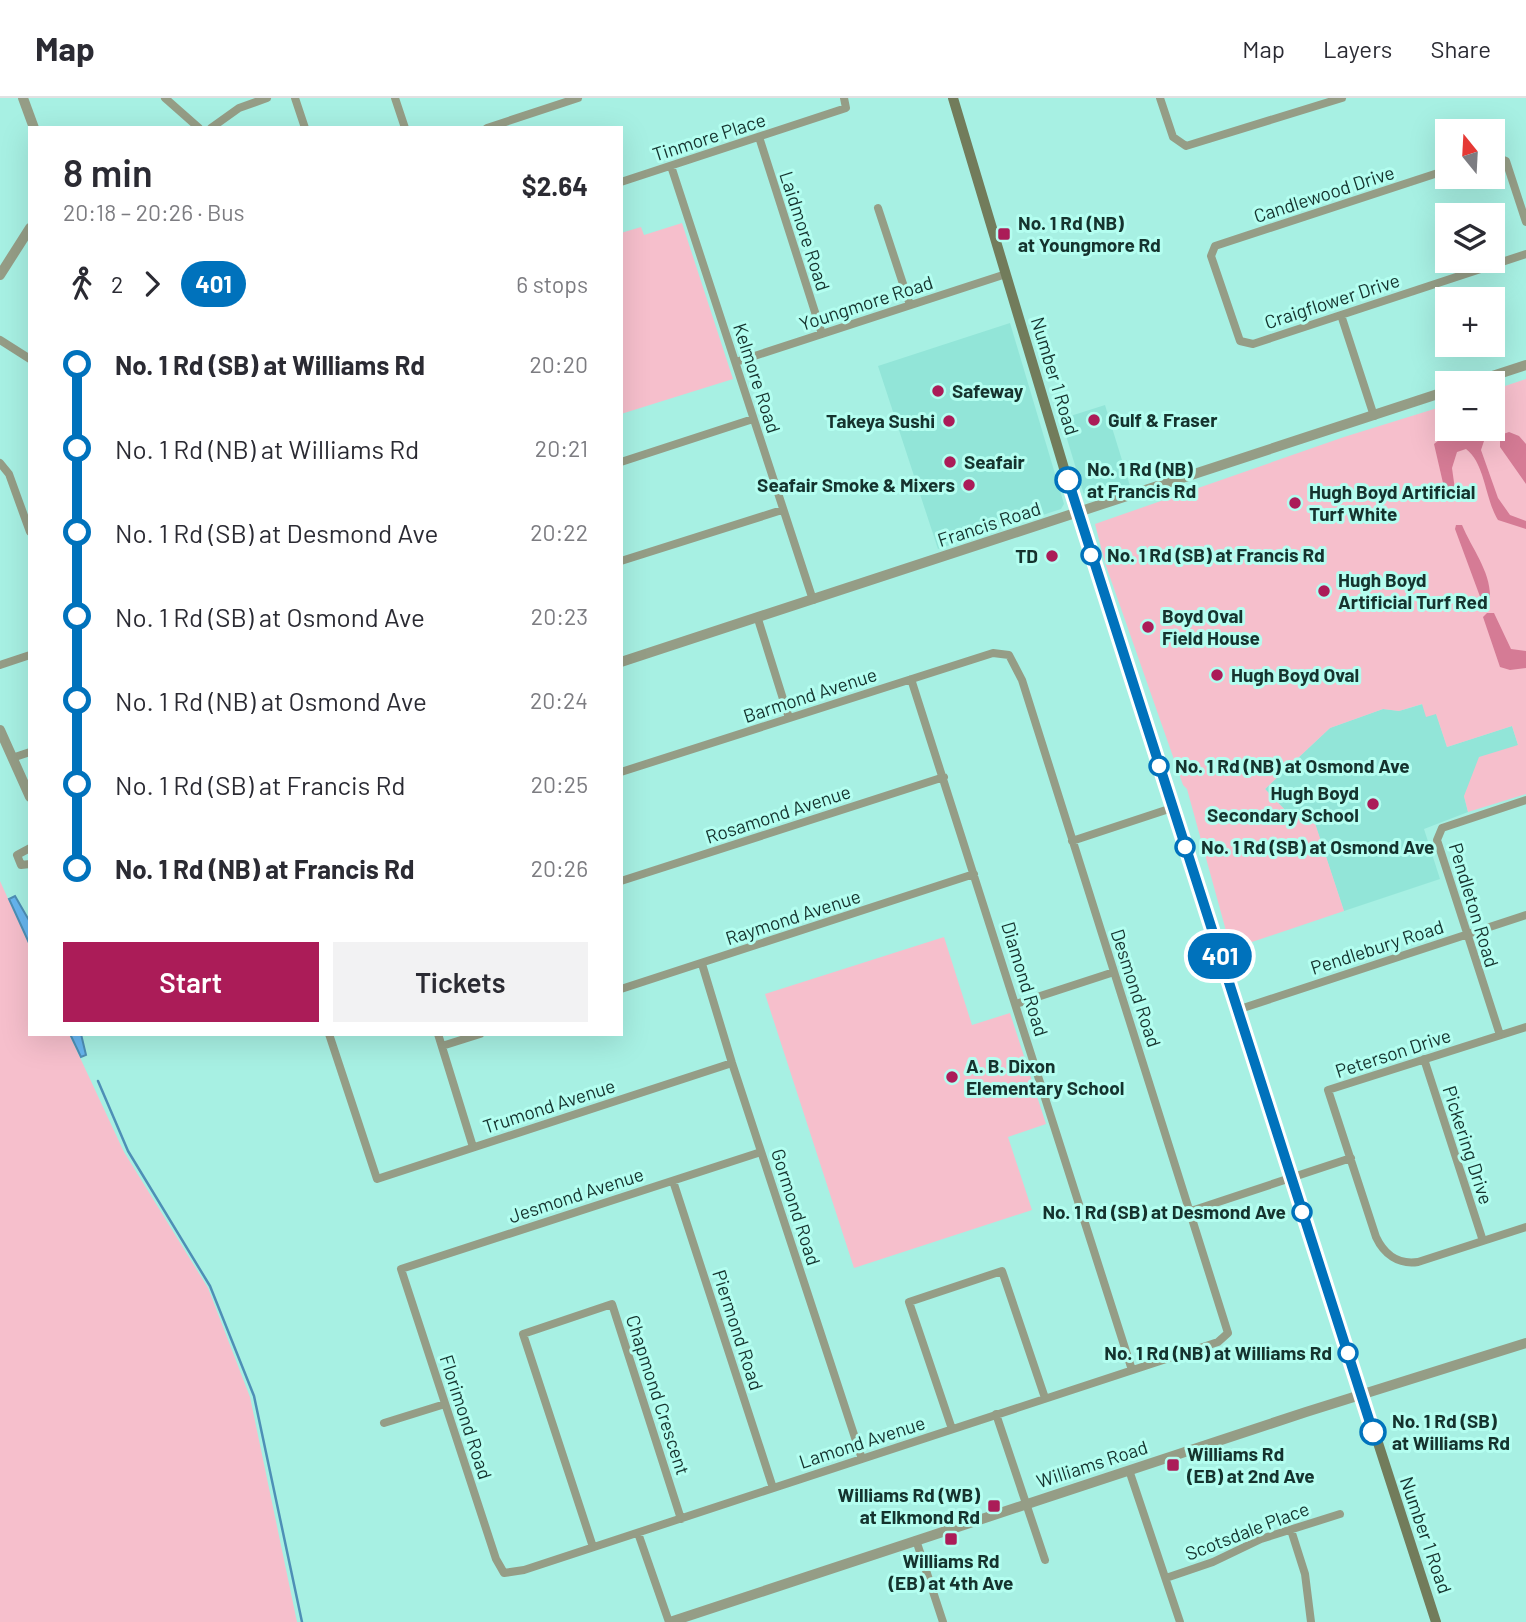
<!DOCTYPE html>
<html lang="en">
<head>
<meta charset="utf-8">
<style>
	body { margin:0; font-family:Barlow,sans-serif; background:#f2f2f3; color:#2b2b33; height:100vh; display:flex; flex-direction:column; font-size:26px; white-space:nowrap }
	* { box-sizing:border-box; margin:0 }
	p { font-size:23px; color:#7c7c81 }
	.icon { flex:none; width:38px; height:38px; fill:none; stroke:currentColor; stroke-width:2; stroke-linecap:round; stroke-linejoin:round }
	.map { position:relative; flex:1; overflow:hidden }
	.details { position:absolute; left:28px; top:28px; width:595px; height:910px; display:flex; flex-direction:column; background:#fff; border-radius:0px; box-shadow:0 7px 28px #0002 }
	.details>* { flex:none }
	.badge { padding:0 14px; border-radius:23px; font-size:24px; line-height:46px }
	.needle { width:46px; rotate:342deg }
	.controls { position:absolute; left:1435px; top:21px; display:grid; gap:14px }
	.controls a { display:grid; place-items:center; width:70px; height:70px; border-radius:0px; background:#fff; box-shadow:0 7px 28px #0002; font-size:35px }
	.map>.badge { position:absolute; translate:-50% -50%; box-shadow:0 0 0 4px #fff }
	.legs { display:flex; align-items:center; gap:10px; height:77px; padding:0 35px; font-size:23px }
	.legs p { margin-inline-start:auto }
	.headline { display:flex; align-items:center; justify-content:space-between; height:119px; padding:0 35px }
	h1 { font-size:38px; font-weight:600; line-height:52px }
	.button { display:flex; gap:14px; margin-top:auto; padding:14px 35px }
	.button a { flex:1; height:80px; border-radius:0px; background:#ab1c58; color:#fff; font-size:28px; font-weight:600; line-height:80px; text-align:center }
	.button a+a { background:#f2f2f3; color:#2b2b33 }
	ul { padding:0 35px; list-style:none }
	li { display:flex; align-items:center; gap:24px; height:84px; font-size:26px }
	li i { display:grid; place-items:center; width:10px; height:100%; margin:0 9px; background:currentColor }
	li i::after { content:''; width:18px; height:18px; margin:-9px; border:5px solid; border-radius:50%; background:#fff }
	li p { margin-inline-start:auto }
	li:first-child i { background:linear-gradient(#0000 50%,currentColor 0) }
	li:last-child i { background:linear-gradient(currentColor 50%,#0000 0) }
	header { display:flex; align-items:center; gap:42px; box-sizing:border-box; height:98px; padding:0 35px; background:#fff; border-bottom:2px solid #e1e1e2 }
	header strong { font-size:33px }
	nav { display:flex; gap:38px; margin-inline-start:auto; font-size:24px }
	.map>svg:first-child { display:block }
	.built { fill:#92e5d8 }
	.green { fill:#f6bfcc }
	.forest { fill:#d57b95 }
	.water { fill:#67b6f0; stroke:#4e8fb6; stroke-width:2 }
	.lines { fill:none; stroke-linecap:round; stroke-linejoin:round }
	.stream { stroke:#4e8fb6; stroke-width:2.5 }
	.minor { stroke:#959d86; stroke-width:8 }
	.tertiary { stroke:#959d86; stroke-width:10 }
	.secondary { stroke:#727c5b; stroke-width:10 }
	.line-1-casing { stroke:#fff; stroke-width:16 }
	.line-1 { stroke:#0072bc; stroke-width:10 }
	.poi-dot { fill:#ab1c58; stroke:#b4fef0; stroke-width:2.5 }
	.stop-1-dot { fill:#fff; stroke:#0072bc; stroke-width:3.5 }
	.labels { text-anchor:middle; stroke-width:6; stroke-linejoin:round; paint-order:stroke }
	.street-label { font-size:19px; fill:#15332e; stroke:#b4fef0 }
	.poi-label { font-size:19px; font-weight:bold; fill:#15332e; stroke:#b4fef0; text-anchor:start }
	.stop-label { font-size:19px; font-weight:bold; fill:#15332e; stroke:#b4fef0; text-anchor:start }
</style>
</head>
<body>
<header>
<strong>Map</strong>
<nav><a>Map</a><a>Layers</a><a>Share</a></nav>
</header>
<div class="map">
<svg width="1526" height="1524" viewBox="0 0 1526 1524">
	<rect width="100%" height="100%" fill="#a7f0e3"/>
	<!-- built -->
	<path class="built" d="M1010,225L1064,406L1061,411L938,451L878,268Z
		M1105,307L1130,388L1088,401L1084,397L1061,321Z
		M1423,606L1436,615L1447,649L1512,628L1518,647L1464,698L1468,714L1424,731L1440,781L1344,813L1314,723L1288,715L1265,691L1330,630L1383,611L1399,613Z"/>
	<!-- green -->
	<path class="green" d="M682,125L733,281L621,316V135L641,129L644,137Z
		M1526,281V696L1468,714L1464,698L1479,659L1518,647L1512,628L1447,649L1436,616L1426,619L1422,606L1399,613L1383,611L1330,630L1265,691L1288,715L1314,722L1344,813L1231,851L1187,691L1183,687L1105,465L1095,426L1344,339L1447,307V331H1493V292Z
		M0,783L30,849V936H69L124,1054L208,1190L250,1299L297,1524H0Z
		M944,839L972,927L1010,915L1046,1026L1008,1039L1032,1112L854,1170L765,896Z"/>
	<!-- forest -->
	<path class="forest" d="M1466,331H1481L1485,340L1481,352L1498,400L1510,417L1526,423V431L1498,422C1485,401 1485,365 1466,351L1457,354L1452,370L1456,399L1446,398L1434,346L1444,338Z
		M1509,334L1519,338L1526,346V386L1500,349V337Z
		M1456,427H1462C1472,451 1491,474 1490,500L1482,504L1455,431Z
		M1487,515H1494L1511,551L1526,553V570L1510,572L1500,569L1483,519Z"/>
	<!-- water -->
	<path class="water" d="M15,798L30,824V847L9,801Z
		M70,936H81L86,957L81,959Z"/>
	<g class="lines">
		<!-- stream -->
		<path class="stream" d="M98,983L128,1053L210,1188L254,1298L302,1524"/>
		<!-- minor -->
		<path class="minor" d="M165,0L199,30
			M295,0L305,30
			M395,0L405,30
			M1160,0L1173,39L1186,48L1342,0
			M211,30L239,10L267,0
			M487,30L578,0
			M759,39L822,236
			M1493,58L1506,63L1526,124
			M671,68L813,502
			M1447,72L1215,148L1211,158L1240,243L1253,246L1526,156
			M621,84L846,10L844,0
			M878,110L910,207
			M1341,217L1374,318
			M0,242L30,261
			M736,264L1006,176
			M621,364L753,321
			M0,365L9,376L30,434
			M621,463L782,412
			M758,521L789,620
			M0,567L30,557
			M911,581L1132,1272
			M12,660L30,654
			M621,674L993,555L1009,557L1022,582L1228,1235L1218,1244L524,1472L504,1475L496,1461L401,1171L761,1054
			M1072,743L1172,710
			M30,750L17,757L21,767L30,766
			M621,783L944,679
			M702,866L732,965L862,1361
			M621,891L974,776
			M1016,906L1114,874
			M1237,912L1526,817
			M1526,929L1328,992L1376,1139C1384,1156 1398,1167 1418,1164L1526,1129
			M329,936L377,1081L732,965
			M438,936L473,1049
			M1500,937L1437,742L1442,730L1526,702
			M442,948L480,936
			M1424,961L1483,1143
			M673,1083L773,1390
			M1191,1113L1351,1060
			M996,1316L1045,1462
			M384,1325L445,1306
			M952,1331L909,1204L1002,1173L1045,1300
			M1129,1372L1180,1524
			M1291,1432L1305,1476L1311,1524
			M638,1435L669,1524
			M916,1442L943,1524
			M593,1449L523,1236L612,1206L681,1421
			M1166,1480L1213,1464L1261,1441L1340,1416"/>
		<!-- tertiary -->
		<path class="tertiary" d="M23,0L34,30
			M0,177L30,130
			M1471,285L1526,267
			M621,564L1447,293
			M0,632L30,699
			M670,1524L1306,1314L1526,1245"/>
		<!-- secondary -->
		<path class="secondary" d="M953,0L1081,427L1436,1524"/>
	</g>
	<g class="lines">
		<!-- line-1 casing -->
		<g class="line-1-casing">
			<path id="line-1" d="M1068,382L1373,1334"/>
		</g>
		<!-- line-1 -->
		<use href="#line-1" class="line-1"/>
	</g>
	<!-- markers -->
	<g class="poi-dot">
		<rect x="997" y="129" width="14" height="14" rx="3.5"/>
		<circle cx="938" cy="293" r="7"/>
		<circle cx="1094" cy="322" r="7"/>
		<circle cx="949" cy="323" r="7"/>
		<circle cx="950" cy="364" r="7"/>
		<circle cx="969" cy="387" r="7"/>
		<circle cx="1295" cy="405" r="7"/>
		<circle cx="1052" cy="458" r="7"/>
		<circle cx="1324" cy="493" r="7"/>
		<circle cx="1148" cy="529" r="7"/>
		<circle cx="1217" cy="577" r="7"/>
		<circle cx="1373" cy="706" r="7"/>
		<circle cx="952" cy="979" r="7"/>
		<rect x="1166" y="1360" width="14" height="14" rx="3.5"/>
		<rect x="987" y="1401" width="14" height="14" rx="3.5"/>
		<rect x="944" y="1434" width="14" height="14" rx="3.5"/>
	</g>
	<g class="stop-1-dot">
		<circle cx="1068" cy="382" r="12"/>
		<circle cx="1091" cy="457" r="9"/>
		<circle cx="1159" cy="668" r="9"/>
		<circle cx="1185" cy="749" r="9"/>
		<circle cx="1302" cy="1114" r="9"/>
		<circle cx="1348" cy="1255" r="9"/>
		<circle cx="1373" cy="1334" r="12"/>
	</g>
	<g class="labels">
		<!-- street labels -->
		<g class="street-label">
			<text transform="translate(709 39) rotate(-18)" y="7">Tinmore Place</text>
			<text transform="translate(1324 96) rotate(-18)" y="7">Candlewood Drive</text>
			<text transform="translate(805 133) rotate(72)" y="7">Laidmore Road</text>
			<text transform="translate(1332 203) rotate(-18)" y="7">Craigflower Drive</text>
			<text transform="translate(866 205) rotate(-18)" y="7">Youngmore Road</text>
			<text transform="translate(1055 278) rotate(73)" y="7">Number 1 Road</text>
			<text transform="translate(757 280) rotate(72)" y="7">Kelmore Road</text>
			<text transform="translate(989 426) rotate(-18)" y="7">Francis Road</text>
			<text transform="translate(810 597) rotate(-18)" y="7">Barmond Avenue</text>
			<text transform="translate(778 716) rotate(-18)" y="7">Rosamond Avenue</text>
			<text transform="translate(1474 807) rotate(73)" y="7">Pendleton Road</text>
			<text transform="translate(793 819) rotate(-18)" y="7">Raymond Avenue</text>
			<text transform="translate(1377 849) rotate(-18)" y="7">Pendlebury Road</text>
			<text transform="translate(1025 881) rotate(73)" y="7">Diamond Road</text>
			<text transform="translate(1136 890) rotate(72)" y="7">Desmond Road</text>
			<text transform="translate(1393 955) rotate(-18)" y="7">Peterson Drive</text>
			<text transform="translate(549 1008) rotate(-18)" y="7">Trumond Avenue</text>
			<text transform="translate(1468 1047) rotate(72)" y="7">Pickering Drive</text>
			<text transform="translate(576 1097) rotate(-18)" y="7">Jesmond Avenue</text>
			<text transform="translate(796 1109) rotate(72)" y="7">Gormond Road</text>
			<text transform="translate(738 1232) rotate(72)" y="7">Piermond Road</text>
			<text transform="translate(658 1297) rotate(72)" y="7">Chapmond Crescent</text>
			<text transform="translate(466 1319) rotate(72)" y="7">Florimond Road</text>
			<text transform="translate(862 1344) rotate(-18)" y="7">Lamond Avenue</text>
			<text transform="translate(1092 1366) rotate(-18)" y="7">Williams Road</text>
			<text transform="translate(1247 1433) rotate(-21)" y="7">Scotsdale Place</text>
			<text transform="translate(1426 1437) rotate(71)" y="7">Number 1 Road</text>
		</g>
		<!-- poi labels -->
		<g class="poi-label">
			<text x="1018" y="132">No. 1 Rd (NB)<tspan x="1018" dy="22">at Youngmore Rd</tspan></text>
			<text x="952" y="300">Safeway</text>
			<text x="1108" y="329">Gulf &amp; Fraser</text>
			<text x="935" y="330" text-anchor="end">Takeya Sushi</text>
			<text x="964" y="371">Seafair</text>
			<text x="955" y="394" text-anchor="end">Seafair Smoke &amp; Mixers</text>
			<text x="1309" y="401">Hugh Boyd Artificial<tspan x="1309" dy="22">Turf White</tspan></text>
			<text x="1038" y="465" text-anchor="end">TD</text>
			<text x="1338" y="489">Hugh Boyd<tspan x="1338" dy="22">Artificial Turf Red</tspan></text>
			<text x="1162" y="525">Boyd Oval<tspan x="1162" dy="22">Field House</tspan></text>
			<text x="1231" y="584">Hugh Boyd Oval</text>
			<text x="1359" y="702" text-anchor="end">Hugh Boyd<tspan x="1359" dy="22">Secondary School</tspan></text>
			<text x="966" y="975">A. B. Dixon<tspan x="966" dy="22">Elementary School</tspan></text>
			<text x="1187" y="1363">Williams Rd<tspan x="1187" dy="22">(EB) at 2nd Ave</tspan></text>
			<text x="980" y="1404" text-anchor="end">Williams Rd (WB)<tspan x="980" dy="22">at Elkmond Rd</tspan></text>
			<text x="951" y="1470" text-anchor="middle">Williams Rd<tspan x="951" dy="22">(EB) at 4th Ave</tspan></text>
		</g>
		<!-- stop labels -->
		<g class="stop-label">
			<text x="1087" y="378">No. 1 Rd (NB)<tspan x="1087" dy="22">at Francis Rd</tspan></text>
			<text x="1107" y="464">No. 1 Rd (SB) at Francis Rd</text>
			<text x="1175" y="675">No. 1 Rd (NB) at Osmond Ave</text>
			<text x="1201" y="756">No. 1 Rd (SB) at Osmond Ave</text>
			<text x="1286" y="1121" text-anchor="end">No. 1 Rd (SB) at Desmond Ave</text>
			<text x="1332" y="1262" text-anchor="end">No. 1 Rd (NB) at Williams Rd</text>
			<text x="1392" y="1330">No. 1 Rd (SB)<tspan x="1392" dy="22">at Williams Rd</tspan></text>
		</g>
	</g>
</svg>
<div class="controls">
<a><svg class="needle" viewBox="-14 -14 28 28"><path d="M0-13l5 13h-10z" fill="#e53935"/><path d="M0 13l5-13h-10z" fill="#7c7c81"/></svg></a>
<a><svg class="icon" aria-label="layers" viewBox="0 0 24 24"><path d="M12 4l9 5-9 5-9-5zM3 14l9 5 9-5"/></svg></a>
<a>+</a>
<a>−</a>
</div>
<b class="badge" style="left:1220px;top:858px;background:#0072bc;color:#fff">401</b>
<section class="details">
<div class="headline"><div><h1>8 min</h1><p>20:18 – 20:26 · Bus</p></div><b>$2.64</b></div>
<div class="legs"><svg class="icon" aria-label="walk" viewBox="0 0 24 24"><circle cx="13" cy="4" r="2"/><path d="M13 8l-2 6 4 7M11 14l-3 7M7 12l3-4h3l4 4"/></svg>2<svg class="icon" aria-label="forward" viewBox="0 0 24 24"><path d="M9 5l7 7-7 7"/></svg><b class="badge" style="background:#0072bc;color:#fff">401</b><p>6 stops</p></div>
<ul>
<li><i style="color:#0072bc"></i><b>No. 1 Rd (SB) at Williams Rd</b><p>20:20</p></li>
<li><i style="color:#0072bc"></i><span>No. 1 Rd (NB) at Williams Rd</span><p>20:21</p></li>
<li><i style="color:#0072bc"></i><span>No. 1 Rd (SB) at Desmond Ave</span><p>20:22</p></li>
<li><i style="color:#0072bc"></i><span>No. 1 Rd (SB) at Osmond Ave</span><p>20:23</p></li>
<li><i style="color:#0072bc"></i><span>No. 1 Rd (NB) at Osmond Ave</span><p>20:24</p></li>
<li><i style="color:#0072bc"></i><span>No. 1 Rd (SB) at Francis Rd</span><p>20:25</p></li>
<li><i style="color:#0072bc"></i><b>No. 1 Rd (NB) at Francis Rd</b><p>20:26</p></li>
</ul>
<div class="button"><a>Start</a><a>Tickets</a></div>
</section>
</div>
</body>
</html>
